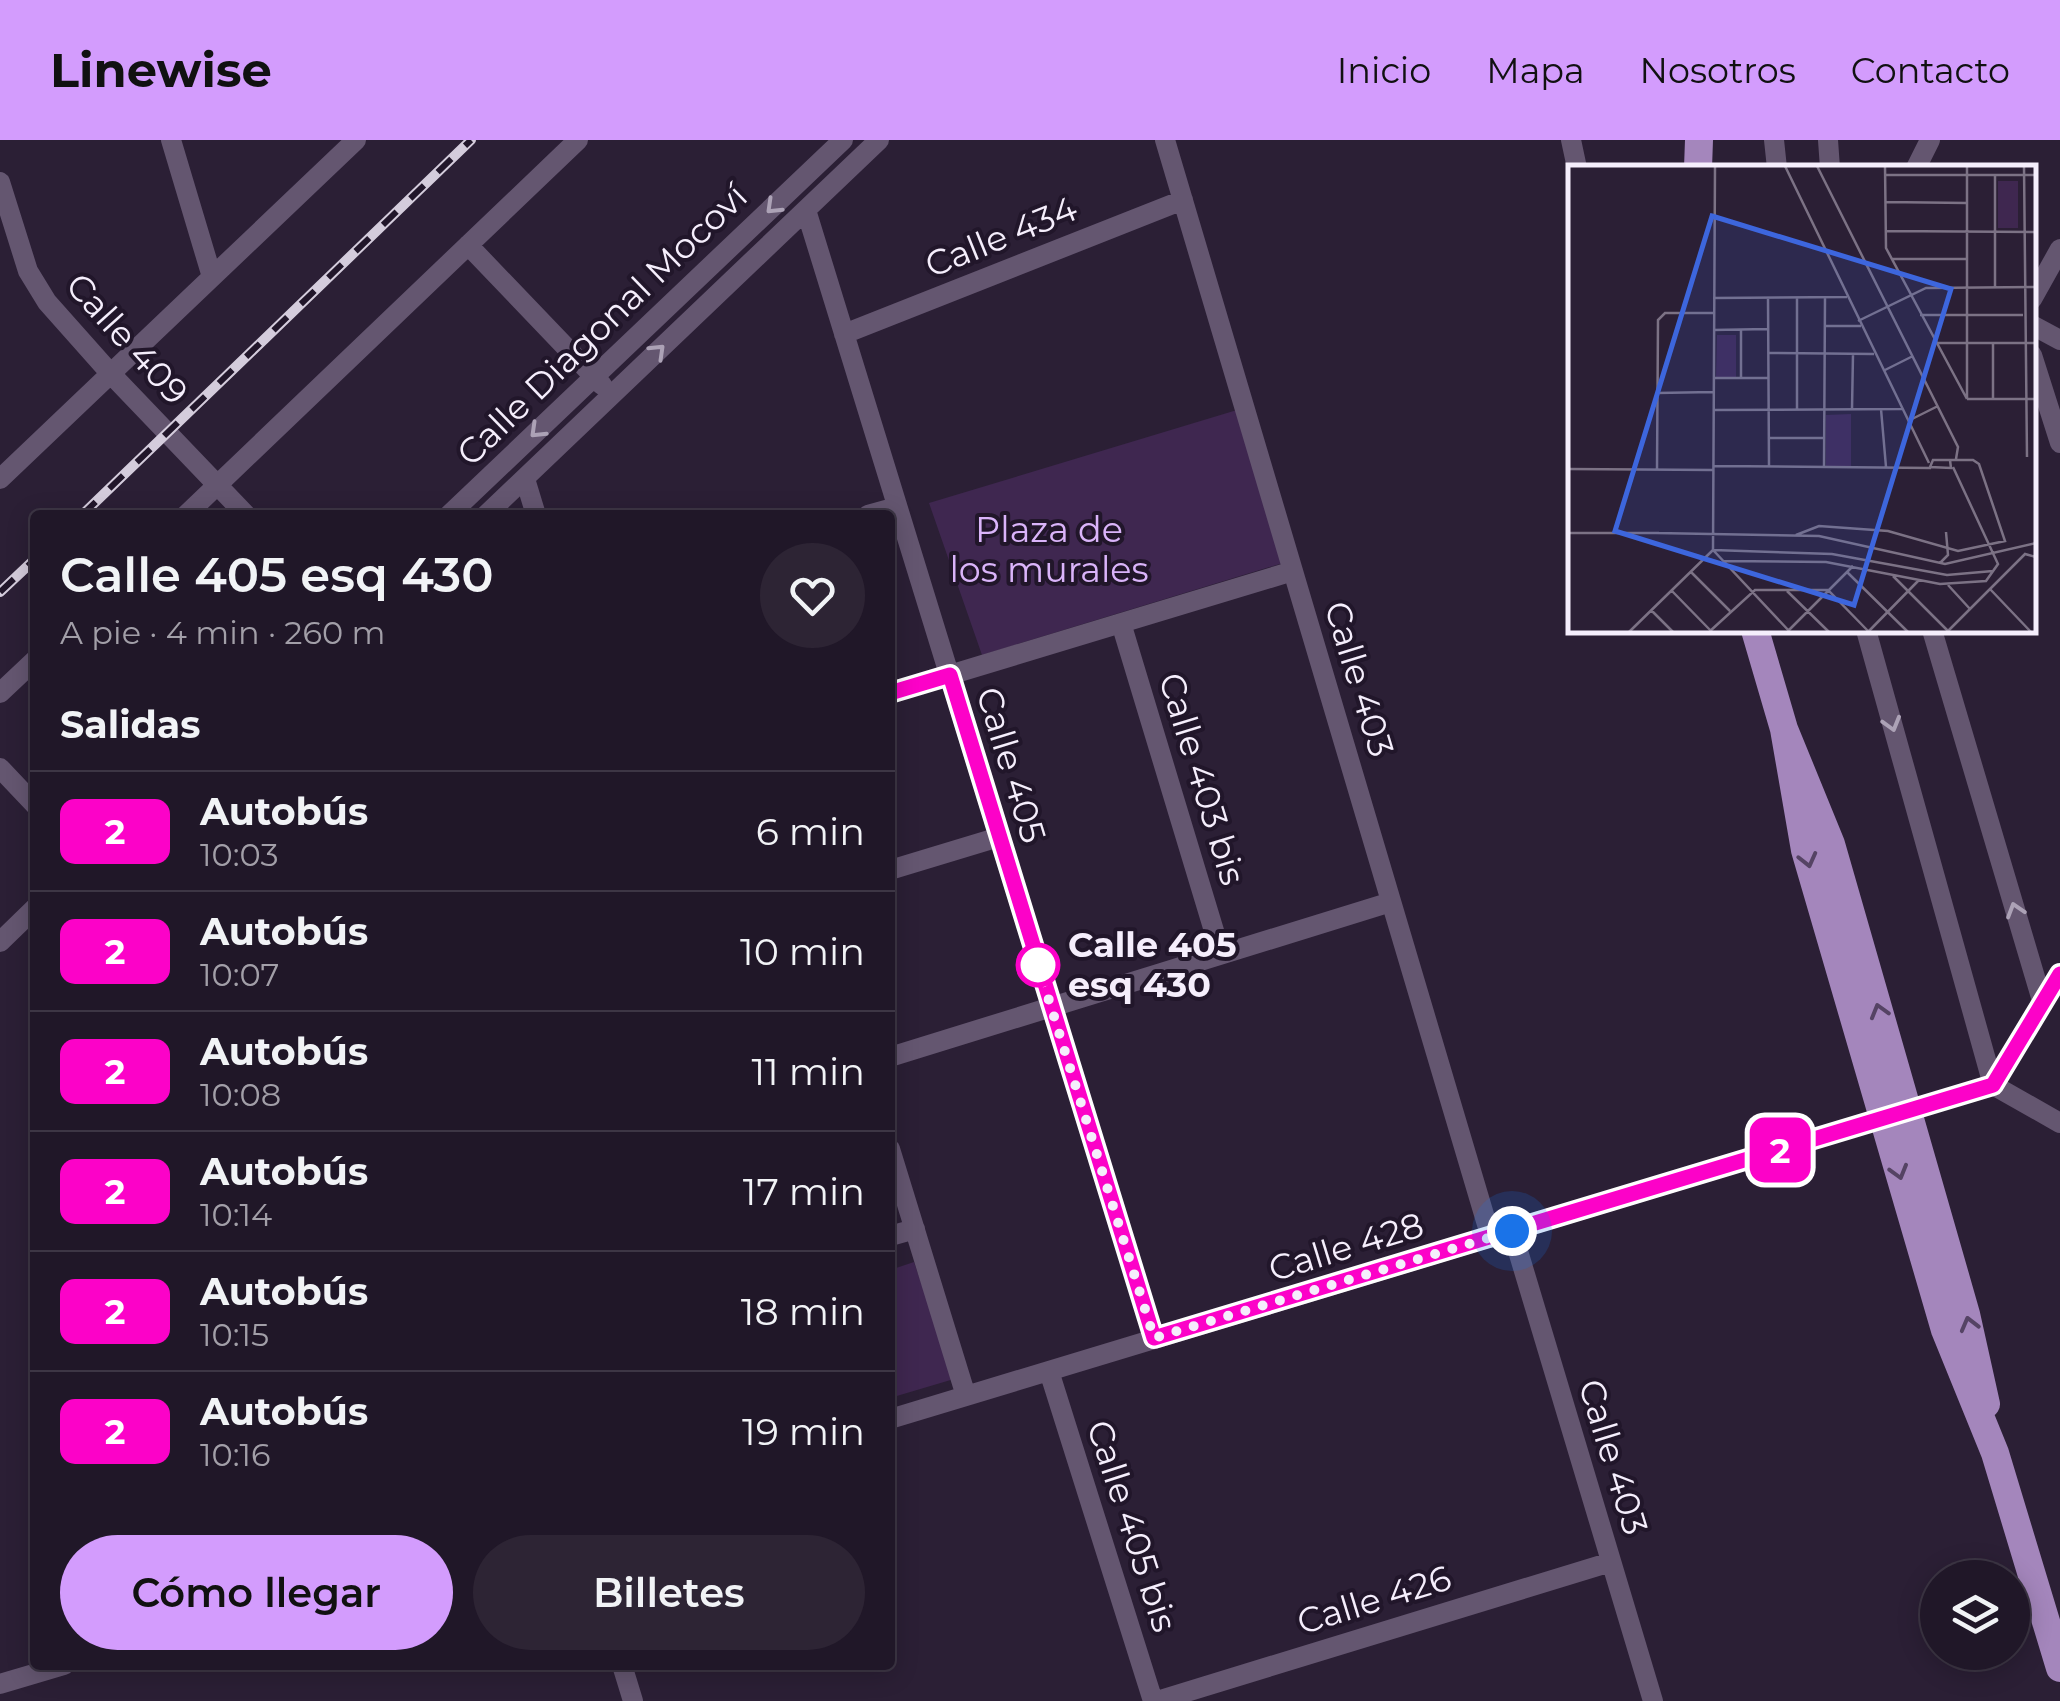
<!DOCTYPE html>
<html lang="es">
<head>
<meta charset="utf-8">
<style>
	body { margin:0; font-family:Montserrat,sans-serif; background:#2d2434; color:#f1f3f6; height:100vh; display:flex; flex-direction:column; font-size:38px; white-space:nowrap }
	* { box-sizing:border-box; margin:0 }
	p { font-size:32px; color:#a29fa8 }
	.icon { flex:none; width:55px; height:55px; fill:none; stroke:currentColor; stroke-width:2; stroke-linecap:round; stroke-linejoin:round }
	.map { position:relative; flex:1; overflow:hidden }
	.sheet { position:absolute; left:30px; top:370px; width:865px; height:1160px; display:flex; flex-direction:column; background:#201728; border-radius:10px; box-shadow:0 5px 25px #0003,0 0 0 2px #3d3645 }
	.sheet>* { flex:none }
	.badge { padding:0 20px; border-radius:15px; font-size:35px; line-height:65px }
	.buttons { position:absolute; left:1920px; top:1420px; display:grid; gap:20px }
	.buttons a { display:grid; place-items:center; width:110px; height:110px; border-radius:50%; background:#201728; box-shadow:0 5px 25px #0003,0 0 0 2px #3d3645; font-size:50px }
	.you { position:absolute; width:50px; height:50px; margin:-25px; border:8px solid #fff; border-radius:50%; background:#1a73e8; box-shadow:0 0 0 15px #1a73e833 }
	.map>.badge { position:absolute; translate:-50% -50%; box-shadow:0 0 0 5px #fff }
	h2 { padding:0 30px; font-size:38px; line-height:90px }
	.round { display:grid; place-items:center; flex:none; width:105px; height:105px; border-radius:52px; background:#2d2434 }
	.overview { display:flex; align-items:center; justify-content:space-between; height:170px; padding:0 30px }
	h1 { font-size:48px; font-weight:600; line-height:75px }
	.button { display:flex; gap:20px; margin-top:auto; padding:20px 30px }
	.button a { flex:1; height:115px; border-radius:60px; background:#d39cfd; color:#111; font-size:40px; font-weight:600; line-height:115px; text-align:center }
	.button a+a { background:#2d2434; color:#f1f3f6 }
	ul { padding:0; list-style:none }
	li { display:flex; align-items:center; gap:30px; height:120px; padding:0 30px; border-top:2px solid #3d3645 }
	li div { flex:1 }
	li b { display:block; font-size:38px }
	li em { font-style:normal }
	li .badge { min-width:110px; font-weight:700; text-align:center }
	header { display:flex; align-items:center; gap:60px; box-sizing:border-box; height:140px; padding:0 50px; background:#d39cfd; color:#111 }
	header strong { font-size:48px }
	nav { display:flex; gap:55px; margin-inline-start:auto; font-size:35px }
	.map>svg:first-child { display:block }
	.green { fill:#3f2750 }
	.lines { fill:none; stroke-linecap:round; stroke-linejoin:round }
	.minor { stroke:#645670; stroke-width:20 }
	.primary { stroke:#a486bc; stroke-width:28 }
	.rail-casing { stroke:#d4ccdc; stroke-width:10 }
	.rail { stroke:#21162a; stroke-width:6; stroke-dasharray:19; stroke-linecap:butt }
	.oneway { stroke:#aca2b6 }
	.oneway2 { stroke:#554364 }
	.line-casing { stroke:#fff; stroke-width:22 }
	.line { stroke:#fc02c8; stroke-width:15 }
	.walk { stroke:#f5eefc; stroke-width:10; stroke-dasharray:0 18 }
	.stop-dot { fill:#fff; stroke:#fc02c8; stroke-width:5 }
	.labels { text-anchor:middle; stroke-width:8; stroke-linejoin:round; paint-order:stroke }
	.street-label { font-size:35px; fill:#f5eefc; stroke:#21162a }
	.park-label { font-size:35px; fill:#dab4fa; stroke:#21162a }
	.stop-label { font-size:35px; font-weight:bold; fill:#f5eefc; stroke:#21162a; text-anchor:start }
	.inset-road { fill:none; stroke:#7c7285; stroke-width:2.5 }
	.view { fill:#3d66dd; fill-opacity:0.15; stroke:#3d66dd; stroke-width:5 }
	.inset-edge { fill:none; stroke:#f5eefc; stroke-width:5 }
</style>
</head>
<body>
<header>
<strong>Linewise</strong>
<nav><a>Inicio</a><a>Mapa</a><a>Nosotros</a><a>Contacto</a></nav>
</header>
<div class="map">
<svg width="2060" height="1561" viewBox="0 0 2060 1561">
	<rect width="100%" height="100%" fill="#2b1f35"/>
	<!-- green -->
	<path class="green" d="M1237,270L1283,423L982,515L929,363Z
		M914,1122L954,1239L890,1258V1130Z"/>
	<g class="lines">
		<!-- minor -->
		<path class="minor" d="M171,0L212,137
			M1165,0L1491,1098
			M1571,0L1577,28
			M1774,0L1777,28
			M1828,0L1830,28
			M1916,28L1930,0
			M0,42L28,131L47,162L111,234L246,375
			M806,70L1154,1199
			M468,105L602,245
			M2032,159L2060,109
			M2032,185L2060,200
			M844,194L1183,60
			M2032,215L2060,303
			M0,339L356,0
			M525,339L536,375
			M186,375L578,0
			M449,375L843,0
			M486,375L879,0
			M868,375L897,367
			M1121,483L1221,814
			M1866,490L1993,945
			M1932,490L2043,864
			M0,553L35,520
			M890,553L1293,431
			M0,628L35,665
			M890,730L999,697
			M0,802L35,768
			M890,917L1391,762
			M1993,945L2060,834
			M1993,945L2060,983
			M890,1009L966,1256
			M1512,1091L1653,1561
			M890,1096L915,1089
			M1049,1231L1153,1561
			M890,1279L1993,945
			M622,1525L633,1561
			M0,1544L64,1525
			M1157,1561L1611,1422"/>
		<!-- primary -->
		<path class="primary" d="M1698,28L1699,0
			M1755,490L1784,589L1831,704L1966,1174L1986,1264
			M1784,589L1805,710L1945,1190L1995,1313L2060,1528"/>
		<!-- rail casing -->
		<g class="rail-casing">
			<path id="rail" d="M82,375L471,0
				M0,452L35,419"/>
		</g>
		<!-- rail -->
		<use href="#rail" class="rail"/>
	</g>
	<!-- one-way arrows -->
	<defs><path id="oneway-chevron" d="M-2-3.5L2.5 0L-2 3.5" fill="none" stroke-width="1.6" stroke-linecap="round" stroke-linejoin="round" transform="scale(2.5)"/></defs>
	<g class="oneway">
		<use href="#oneway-chevron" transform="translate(773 67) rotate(136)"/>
		<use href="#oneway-chevron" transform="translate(658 211) rotate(-44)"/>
		<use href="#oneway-chevron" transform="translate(537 291) rotate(136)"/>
		<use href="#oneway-chevron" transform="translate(1892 584) rotate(74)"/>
		<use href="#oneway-chevron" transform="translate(2015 770) rotate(-107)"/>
	</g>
	<g class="oneway2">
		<use href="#oneway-chevron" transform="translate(1808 720) rotate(76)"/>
		<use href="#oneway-chevron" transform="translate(1879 871) rotate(-106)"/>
		<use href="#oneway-chevron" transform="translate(1899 1032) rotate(74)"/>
		<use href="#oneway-chevron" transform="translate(1969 1184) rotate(-105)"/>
	</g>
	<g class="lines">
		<!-- line casing -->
		<g class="line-casing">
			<path id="line" d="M890,553L950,535L1154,1198L1993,945L2060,834"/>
		</g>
		<!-- line -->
		<use href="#line" class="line"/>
		<!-- walk -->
		<path class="walk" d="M1038,825L1154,1198L1512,1091"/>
	</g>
	<!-- markers -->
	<circle class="stop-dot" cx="1038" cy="825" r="20"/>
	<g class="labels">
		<!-- street labels -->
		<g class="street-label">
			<text transform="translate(1001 97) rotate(-22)" y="12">Calle 434</text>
			<text transform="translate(602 185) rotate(-44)" y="12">Calle Diagonal Mocoví</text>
			<text transform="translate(127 199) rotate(48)" y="12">Calle 409</text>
			<text transform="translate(1359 539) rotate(73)" y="12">Calle 403</text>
			<text transform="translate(1011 625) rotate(73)" y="12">Calle 405</text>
			<text transform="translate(1202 639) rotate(73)" y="12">Calle 403 bis</text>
			<text transform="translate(1346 1107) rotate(-17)" y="12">Calle 428</text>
			<text transform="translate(1613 1317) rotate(73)" y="12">Calle 403</text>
			<text transform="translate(1132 1386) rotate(72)" y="12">Calle 405 bis</text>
			<text transform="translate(1374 1460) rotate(-17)" y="12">Calle 426</text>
		</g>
		<!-- park labels -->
		<g class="park-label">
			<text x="1049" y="402">Plaza de<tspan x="1049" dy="40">los murales</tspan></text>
		</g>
		<!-- stop labels -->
		<g class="stop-label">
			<text x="1068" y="817">Calle 405<tspan x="1068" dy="40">esq 430</tspan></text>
		</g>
	</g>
	<!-- overview -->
	<g transform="translate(1568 25)">
		<rect width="468" height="468" fill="#2b1f35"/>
		<path d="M430,16H450V63H430ZM149,170H168V212H148ZM283,249V301H258V250Z" fill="#3f2750"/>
		<path class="inset-road" d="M217,1L361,298M249,1L390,282L388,294M317,1L318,83L399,234M399,1V234M456,1L459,292M317,10H468M317,37L399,38M317,66L468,67M324,94H399M427,122V10M145,133L279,132M200,133L201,301M352,150H455M290,156L358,123L468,122M256,161H293M145,165L200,164M173,165V213M366,178H468M200,188L306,189M315,206L345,191M145,213H200M89,228L145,227M399,234H468M425,234V178M229,244V133M284,244L285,189M313,244L318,302M145,245L334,244M340,256L370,241M201,273H256M145,301L363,303M256,302L257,132M0,304L145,305M89,304L90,155L97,148H145M0,368H91M88,368L251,371L377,399L468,378M228,370L251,361L320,366L390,386L437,376L411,299L405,295H365L362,302L383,303L382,295M145,385L147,1M145,385L264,389L379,410L425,406M145,385L222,467M155,396L258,397L372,419L418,416L430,399L385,302M372,398L380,390L378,367M122,406L162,446M279,407L340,467M325,411L380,466M380,420L402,444M422,424L463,467M103,425L144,467M219,426L261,467M83,445L105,467M220,466L285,401M61,467L145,385M141,467L187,425H260L301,467M300,467L350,416M379,467L457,389L468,392"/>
		<path class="view" d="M144,51L383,124L286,440L47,366Z"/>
		<rect width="468" height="468" class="inset-edge"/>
	</g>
</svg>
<div class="buttons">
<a><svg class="icon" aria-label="layers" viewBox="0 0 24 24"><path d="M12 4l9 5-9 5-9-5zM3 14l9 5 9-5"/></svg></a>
</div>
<div class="you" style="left:1512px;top:1091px"></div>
<b class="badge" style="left:1780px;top:1010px;background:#fc02c8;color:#fff">2</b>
<section class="sheet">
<div class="overview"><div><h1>Calle 405 esq 430</h1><p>A pie · 4 min · 260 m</p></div><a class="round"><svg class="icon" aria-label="heart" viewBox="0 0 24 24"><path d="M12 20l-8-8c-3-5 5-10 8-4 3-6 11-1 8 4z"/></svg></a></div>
<h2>Salidas</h2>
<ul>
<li><span class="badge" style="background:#fc02c8;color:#fff">2</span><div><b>Autobús</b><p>10:03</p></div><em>6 min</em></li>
<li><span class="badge" style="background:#fc02c8;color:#fff">2</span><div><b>Autobús</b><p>10:07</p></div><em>10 min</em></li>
<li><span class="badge" style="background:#fc02c8;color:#fff">2</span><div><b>Autobús</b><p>10:08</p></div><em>11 min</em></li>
<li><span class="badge" style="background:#fc02c8;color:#fff">2</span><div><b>Autobús</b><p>10:14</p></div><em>17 min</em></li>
<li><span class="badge" style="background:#fc02c8;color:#fff">2</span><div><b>Autobús</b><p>10:15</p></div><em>18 min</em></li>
<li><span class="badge" style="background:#fc02c8;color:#fff">2</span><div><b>Autobús</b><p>10:16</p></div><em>19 min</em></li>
</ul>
<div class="button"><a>Cómo llegar</a><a>Billetes</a></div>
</section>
</div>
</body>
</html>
